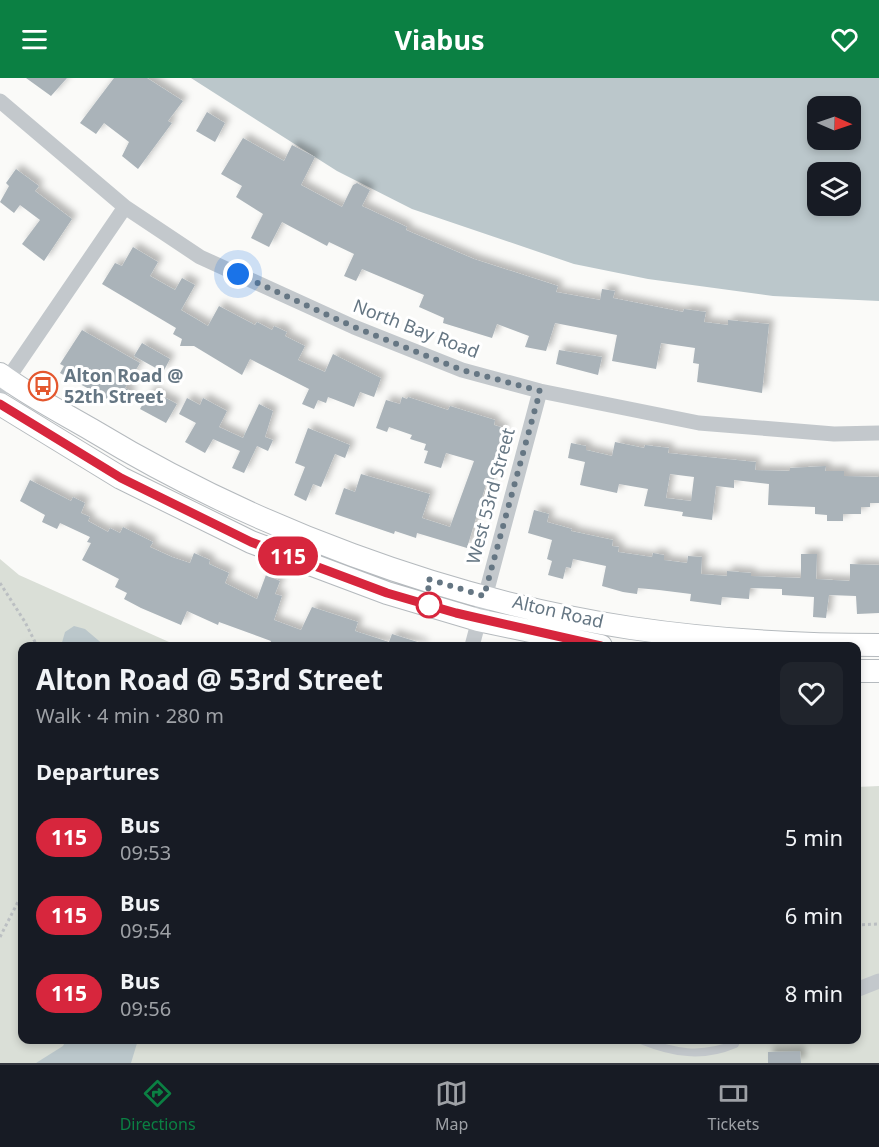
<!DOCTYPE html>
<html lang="en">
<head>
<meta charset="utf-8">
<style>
	body { margin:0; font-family:"Noto Sans",sans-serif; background:#20242c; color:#f1f3f6; height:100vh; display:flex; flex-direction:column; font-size:22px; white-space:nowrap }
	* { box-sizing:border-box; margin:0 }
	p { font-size:20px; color:#9ea1a6 }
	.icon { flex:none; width:33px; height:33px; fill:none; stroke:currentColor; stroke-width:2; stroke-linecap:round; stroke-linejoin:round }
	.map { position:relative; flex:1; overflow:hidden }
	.drawer { position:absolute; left:18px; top:564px; width:843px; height:402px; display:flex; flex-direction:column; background:#171b24; border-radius:12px; box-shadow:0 3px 9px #0003 }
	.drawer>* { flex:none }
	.badge { padding:0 12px; border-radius:20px; font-size:21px; line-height:39px }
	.needle { width:39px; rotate:92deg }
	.controls { position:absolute; left:807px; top:18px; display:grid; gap:12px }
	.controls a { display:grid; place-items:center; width:54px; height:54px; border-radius:12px; background:#171b24; box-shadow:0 3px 9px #0003; font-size:30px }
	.you { position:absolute; width:30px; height:30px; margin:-15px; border:4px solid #fff; border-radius:50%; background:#1a73e8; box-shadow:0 0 0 9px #1a73e833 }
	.map>.badge { position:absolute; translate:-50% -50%; box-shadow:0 0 0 3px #fff }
	h2 { padding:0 18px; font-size:22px; line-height:54px }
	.round { display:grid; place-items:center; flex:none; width:63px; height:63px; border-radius:12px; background:#20242c }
	.summary { display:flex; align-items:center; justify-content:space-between; height:102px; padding:0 18px }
	h1 { font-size:28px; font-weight:700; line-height:45px }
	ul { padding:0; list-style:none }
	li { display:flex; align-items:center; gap:18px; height:78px; padding:0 18px }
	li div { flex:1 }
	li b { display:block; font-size:22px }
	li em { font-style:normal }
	li .badge { min-width:66px; font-weight:700; text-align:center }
	header { display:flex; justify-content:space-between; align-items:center; height:78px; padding:0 18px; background:#0b8043; color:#fff; font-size:27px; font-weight:700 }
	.menu { display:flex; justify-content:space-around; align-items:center; height:84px; border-top:2px solid #363941; background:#171b24; font-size:16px; color:#9ea1a6 }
	.menu a { display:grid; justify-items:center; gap:3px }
	.menu .on { color:#0b8043 }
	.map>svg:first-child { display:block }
	.green { fill:#dadfd7 }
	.water { fill:#bbc7cb; fill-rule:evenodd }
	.building { fill:#aab3b9; fill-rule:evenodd; filter:url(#shadow) }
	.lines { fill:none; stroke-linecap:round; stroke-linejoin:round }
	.primary-casing { stroke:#b5babe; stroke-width:24 }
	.path { stroke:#bbbfc2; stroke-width:3; stroke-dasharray:3 3; stroke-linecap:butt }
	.service { stroke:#c3c8cc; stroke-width:8 }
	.minor { stroke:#c3c8cc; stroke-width:15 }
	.primary { stroke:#fff; stroke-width:22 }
	.line-casing { stroke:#fff; stroke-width:14 }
	.line { stroke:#d7263d; stroke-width:9 }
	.walk { stroke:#657683; stroke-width:6; stroke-dasharray:0 10.8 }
	.stop-dot { fill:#fff; stroke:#d7263d; stroke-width:3 }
	.labels { text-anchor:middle; stroke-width:6; stroke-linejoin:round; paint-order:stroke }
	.street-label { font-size:18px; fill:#657683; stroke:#fff }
	.poi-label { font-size:18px; font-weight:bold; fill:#657683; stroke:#fff; text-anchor:start }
</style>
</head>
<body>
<header><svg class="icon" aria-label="menu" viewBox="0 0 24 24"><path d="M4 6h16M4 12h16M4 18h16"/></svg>Viabus<svg class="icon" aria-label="heart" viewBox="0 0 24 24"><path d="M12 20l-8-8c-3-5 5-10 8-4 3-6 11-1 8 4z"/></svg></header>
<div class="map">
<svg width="879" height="985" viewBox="0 0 879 985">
	<defs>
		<filter id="shadow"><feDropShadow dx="5" dy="-5" stdDeviation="3" flood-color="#0004"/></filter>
	</defs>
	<rect width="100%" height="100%" fill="#fafaf8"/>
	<!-- green -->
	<path class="green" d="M0,481L19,497L178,568H22V962H856L857,709L879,708V985H0Z"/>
	<!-- water -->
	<path class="water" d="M191,0H879V223L773,218L648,201L574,186L412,131L337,93ZM818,28H850V62H818ZM818,94H850V128H818Z
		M74,548L85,551L105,568H61L65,554Z
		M66,962H138L131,985H36L63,968Z"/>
	<!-- building -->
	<path class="building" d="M26,0H67L51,18Z
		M114,0H147L183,23L168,43L172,45L138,91L122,78L129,64L104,45L96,56L80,45Z
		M207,34L225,45L215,64L196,53Z
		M243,60L284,83L292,67L315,79L301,107L342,129L353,107L357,105L370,112L362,128L407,149L406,152L474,181L558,208L556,214L600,222L602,211L615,213L613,220L683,234L684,231L706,234L704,244L728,247V242L769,246L762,315L697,304L699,286L693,285L695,270L661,265L656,291L612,283L617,257L555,245L546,273L525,269L529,258L497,246L492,260L443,245L444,240L419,229L424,217L362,191L356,203L344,198L354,176L329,164L327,168L282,144L269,169L251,160L263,136L236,119L242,108L221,96Z
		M16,91L39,108L35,113L72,141L44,183L22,166L40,142L20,127L14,135L0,124L9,108L6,105Z
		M133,169L158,184L150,198L175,212L182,200L195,207L181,232L208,248L219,228L255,247L257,244L272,252L274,248L287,254L285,258L305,268L298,282L325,294L333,276L381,300L374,319L360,314L354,329L328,319L326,325L318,322L314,331L302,326L309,311L250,281L242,297L194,268H180L182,261L173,256L176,250L102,206L115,185L122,188Z
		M82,252L140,285L125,310L132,314L126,324L111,319L109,322L60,295L64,288L60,286Z
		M142,265L170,281L163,294L134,278Z
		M559,272L602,279L598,297L556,286Z
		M151,312L177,326L166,345L140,331Z
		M402,319L407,321L408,319L448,332L450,328L495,342L494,347L504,350L494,383L499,385L493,405L487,403L467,470L417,455L416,460L395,453L394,456L335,436L344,410L355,414L361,396L430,416L422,440L450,449L474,383L446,375L441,390L424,385L428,373L424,372L426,366L410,361L412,357L389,349L387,354L376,350L386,322L400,326Z
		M187,320L200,327L203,320L227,333L219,349L243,360L259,326L273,333L265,359L273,362L268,373L257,368L244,395L232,390L240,373L213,361L205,375L185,364L196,345L179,336Z
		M308,350L350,367L345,380L335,376L321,409L313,406L306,423L294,417L305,389L295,385Z
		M615,364L644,370L645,367L669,370L668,375L756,384L755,392L790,393V390L826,388L825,393H844V398L879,399V425H870V429H861V436H843V443H827V437L815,436V429L768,427L769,406L734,402V410L716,408L712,442L682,438L683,434L644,428L648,411L619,406L617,415L580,407L585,384L568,380L571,365L586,368V372L612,378ZM670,396L694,399L691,423L666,420Z
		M30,402L71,423L73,419L85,425L81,435L90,439L88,443L108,454L110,450L120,455L123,449L153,464L150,469L172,479L190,485L194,475L210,482L209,486L229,495L225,505L257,521L266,497L280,503L275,516L282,518L274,542L301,552L312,529L358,544L355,553L389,564L392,556L424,566L423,568H269L271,563L219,544L218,547L187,533L181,547L141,530L124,521L127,515L115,509L119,501L82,482L91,465L87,464L90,459L60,445L57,451L42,444L45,437L20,423Z
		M534,432L549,436L547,444L572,451L571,453L613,462L612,468L619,469L618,474L652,479L653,475L664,477V482L687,485L688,478L702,479L701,496L727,498V493L751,495V498L801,500V476H817L816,501L850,503V486L879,487V535L857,536L856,518L829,517L826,540L813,539L814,519L782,517V511L750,510L749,521L722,519L721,527L690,523L691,516L659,512L638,510L637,516L623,514L602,508L606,488L573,481L571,490L566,489L563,501L548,497L552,483L547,481L552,462L528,455Z
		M800,973L801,985H768V974Z"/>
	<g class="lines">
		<!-- primary casing -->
		<g class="primary-casing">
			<path id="primary" d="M0,296C28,317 61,334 92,352C252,449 446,522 631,550C712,562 797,567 879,567
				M0,326L121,400L251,464L387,515L478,542L601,568
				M856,593H879"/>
		</g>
		<!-- path -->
		<path class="path" d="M0,505L25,544L37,568
			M856,847L879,846
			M0,859L22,816"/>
		<!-- service -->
		<path class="service" d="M641,962C673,975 702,980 735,966L736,962"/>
		<!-- minor -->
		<path class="minor" d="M0,23L125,129L200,179L354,249L462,292L540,313L699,345L834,356L879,355
			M0,312L125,129
			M472,568L540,313
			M856,912L879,903"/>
		<!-- primary -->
		<use href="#primary" class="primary"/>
	</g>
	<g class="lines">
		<!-- line casing -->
		<g class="line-casing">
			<path id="line" d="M0,326L121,400L251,464L387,515L456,535L601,568"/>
		</g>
		<!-- line -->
		<use href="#line" class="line"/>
		<!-- walk -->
		<path class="walk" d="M238,196L354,249L462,292L540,313L484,518L428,501L429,527"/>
	</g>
	<!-- icons -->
	<defs>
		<g id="bus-ring" transform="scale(1.5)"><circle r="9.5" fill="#fff" stroke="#e4572e" stroke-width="1.5"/><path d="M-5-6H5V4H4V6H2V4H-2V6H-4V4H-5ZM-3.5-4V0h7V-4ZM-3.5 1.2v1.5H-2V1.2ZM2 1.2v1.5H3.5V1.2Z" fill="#e4572e"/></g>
	</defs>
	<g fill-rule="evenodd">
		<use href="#bus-ring" x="43" y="308"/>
	</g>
	<!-- markers -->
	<circle class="stop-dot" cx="429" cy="527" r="12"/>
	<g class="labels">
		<!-- street labels -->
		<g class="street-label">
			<text transform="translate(416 251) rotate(21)" y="6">North Bay Road</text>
			<text transform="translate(491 418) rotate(-75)" y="6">West 53rd Street</text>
			<text transform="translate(558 534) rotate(13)" y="6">Alton Road</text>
		</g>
		<!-- poi labels -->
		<g class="poi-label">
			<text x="64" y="304">Alton Road @<tspan x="64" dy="21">52th Street</tspan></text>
		</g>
	</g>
</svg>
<div class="controls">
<a><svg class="needle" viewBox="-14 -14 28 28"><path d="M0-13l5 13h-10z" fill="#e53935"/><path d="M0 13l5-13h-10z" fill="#9ea1a6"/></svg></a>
<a><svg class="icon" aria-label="layers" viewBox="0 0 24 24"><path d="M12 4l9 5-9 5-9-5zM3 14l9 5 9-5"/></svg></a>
</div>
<div class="you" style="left:238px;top:196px"></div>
<b class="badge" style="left:288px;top:478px;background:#d7263d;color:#fff">115</b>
<section class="drawer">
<div class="summary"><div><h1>Alton Road @ 53rd Street</h1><p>Walk · 4 min · 280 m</p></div><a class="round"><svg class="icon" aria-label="heart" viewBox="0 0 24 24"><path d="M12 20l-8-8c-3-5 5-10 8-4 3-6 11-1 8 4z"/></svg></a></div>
<h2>Departures</h2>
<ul>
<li><span class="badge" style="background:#d7263d;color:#fff">115</span><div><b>Bus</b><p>09:53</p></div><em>5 min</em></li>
<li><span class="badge" style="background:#d7263d;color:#fff">115</span><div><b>Bus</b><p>09:54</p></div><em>6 min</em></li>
<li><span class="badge" style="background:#d7263d;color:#fff">115</span><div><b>Bus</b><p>09:56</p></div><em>8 min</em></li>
</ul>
</section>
</div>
<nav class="menu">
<a class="on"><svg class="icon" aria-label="directions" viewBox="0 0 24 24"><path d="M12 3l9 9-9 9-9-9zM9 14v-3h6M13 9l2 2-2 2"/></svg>Directions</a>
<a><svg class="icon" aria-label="map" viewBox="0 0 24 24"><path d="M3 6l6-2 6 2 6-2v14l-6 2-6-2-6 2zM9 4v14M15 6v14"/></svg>Map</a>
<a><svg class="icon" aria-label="tickets" viewBox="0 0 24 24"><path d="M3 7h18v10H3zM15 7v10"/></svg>Tickets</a>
</nav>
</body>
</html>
